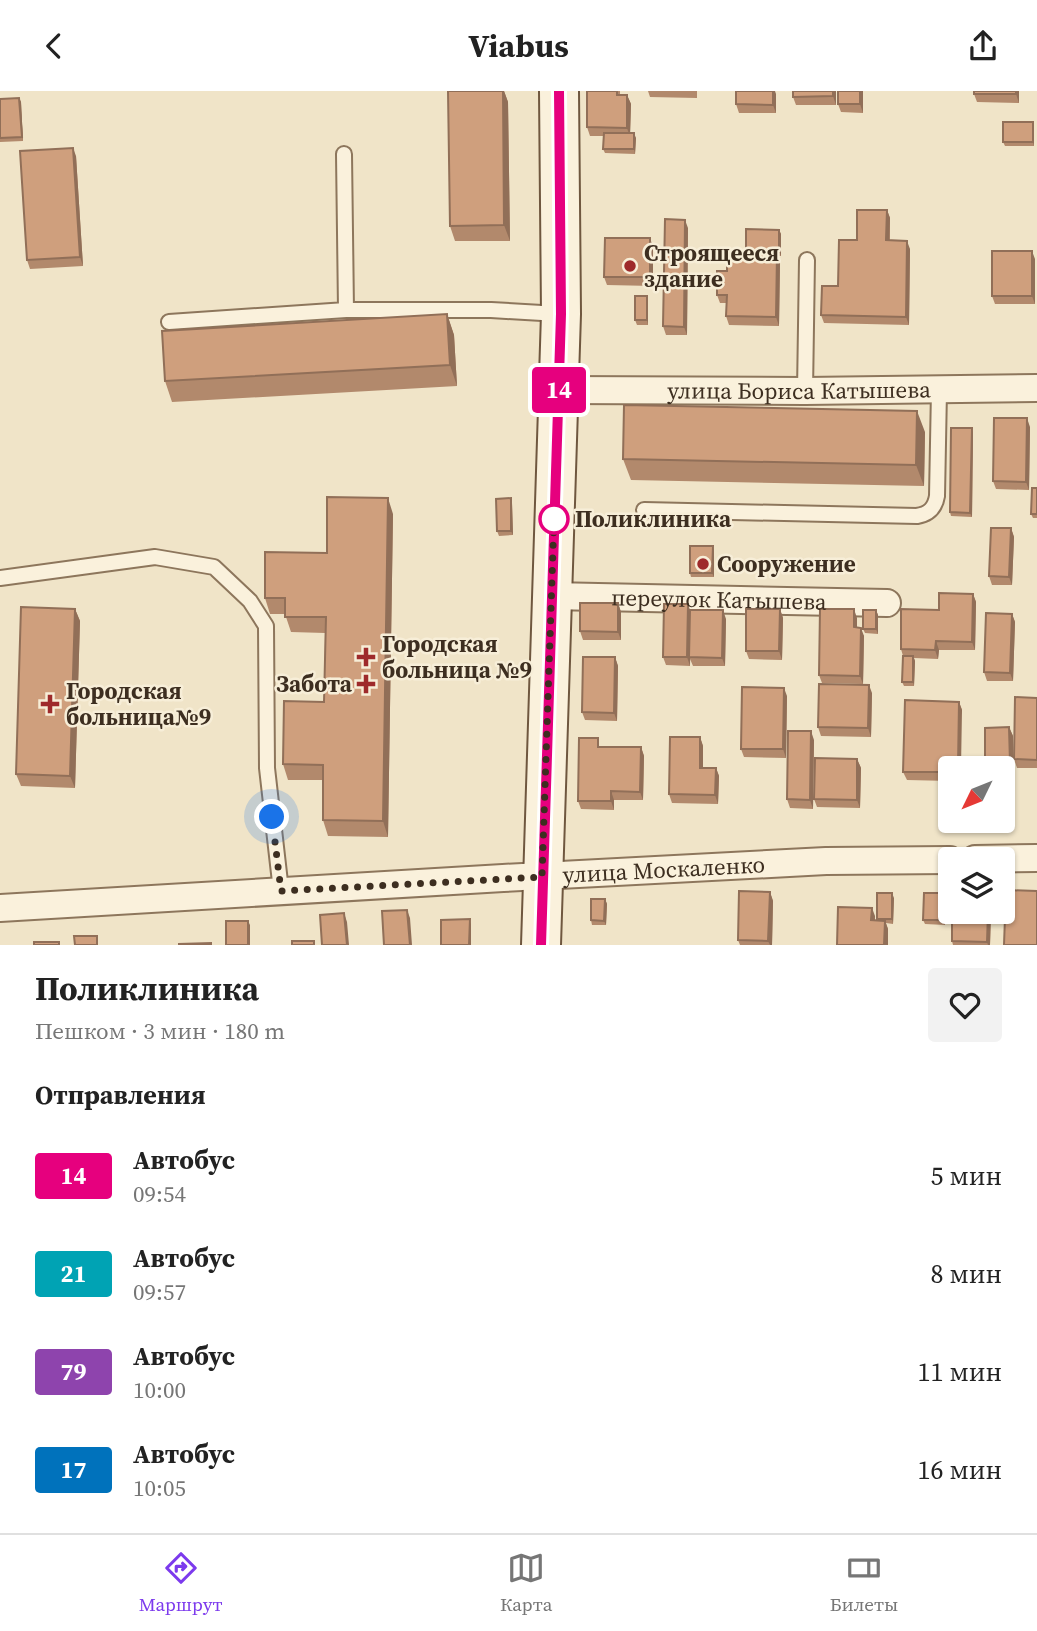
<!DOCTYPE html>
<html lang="ru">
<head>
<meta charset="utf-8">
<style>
	body { margin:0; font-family:"Source Serif 4",serif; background:#f2f2f2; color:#222; height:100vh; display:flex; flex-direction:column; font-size:26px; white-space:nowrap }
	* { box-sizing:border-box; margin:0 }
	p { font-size:23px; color:#767676 }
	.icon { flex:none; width:38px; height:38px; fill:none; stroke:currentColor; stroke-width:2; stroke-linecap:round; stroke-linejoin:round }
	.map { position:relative; height:854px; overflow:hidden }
	.side { display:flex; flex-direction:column; background:#fff; flex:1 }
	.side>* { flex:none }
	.badge { padding:0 14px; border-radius:5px; font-size:24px; line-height:46px }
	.needle { width:46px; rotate:227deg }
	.fabs { position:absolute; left:938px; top:665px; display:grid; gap:14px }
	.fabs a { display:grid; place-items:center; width:77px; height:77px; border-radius:7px; background:#fff; box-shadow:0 2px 5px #0004; font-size:35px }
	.you { position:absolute; width:35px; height:35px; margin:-18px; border:5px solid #fff; border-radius:50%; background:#1a73e8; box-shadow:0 0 0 10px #1a73e833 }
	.map>.badge { position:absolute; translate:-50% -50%; box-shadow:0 0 0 4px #fff }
	h2 { padding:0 35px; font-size:26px; line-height:63px }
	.round { display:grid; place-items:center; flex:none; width:74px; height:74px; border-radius:7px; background:#f2f2f2 }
	.summary { display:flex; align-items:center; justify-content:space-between; height:119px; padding:0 35px }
	h1 { font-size:33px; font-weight:700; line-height:52px }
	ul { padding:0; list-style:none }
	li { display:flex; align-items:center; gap:21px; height:98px; padding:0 35px }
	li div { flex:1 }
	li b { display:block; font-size:26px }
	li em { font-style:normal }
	li .badge { min-width:77px; font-weight:700; text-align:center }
	header { display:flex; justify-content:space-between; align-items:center; height:91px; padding:0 35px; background:#fff; font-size:32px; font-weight:700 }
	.menu { display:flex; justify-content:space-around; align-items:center; height:98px; border-top:2px solid #e0e0e0; background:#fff; font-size:19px; color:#767676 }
	.menu a { display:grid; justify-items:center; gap:4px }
	.menu .current { color:#7c3aed }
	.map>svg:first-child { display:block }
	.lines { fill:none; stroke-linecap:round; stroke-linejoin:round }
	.service-casing { stroke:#8d765c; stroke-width:18 }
	.minor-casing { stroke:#8d765c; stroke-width:30 }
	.secondary-casing { stroke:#6f573f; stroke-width:42 }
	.service { stroke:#faf1dc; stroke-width:14 }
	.minor { stroke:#faf1dc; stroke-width:26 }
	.secondary { stroke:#faf1dc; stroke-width:38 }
	.wall { fill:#b2896c }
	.shaded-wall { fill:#916f58 }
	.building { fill:#cf9f7d; stroke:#916f58; stroke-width:2 }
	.line-casing { stroke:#fff; stroke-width:16 }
	.line { stroke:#e6007e; stroke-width:10 }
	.walk { stroke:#3d2e20; stroke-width:7; stroke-dasharray:0 12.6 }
	.poi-dot { fill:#9e2a2b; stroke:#f7eed8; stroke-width:2.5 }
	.stop-dot { fill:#fff; stroke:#e6007e; stroke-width:3.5 }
	.labels { text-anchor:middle; stroke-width:5; stroke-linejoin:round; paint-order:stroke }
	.poi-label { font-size:23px; font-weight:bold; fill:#3d2e20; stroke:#f7eed8; text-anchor:start }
	.street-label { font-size:23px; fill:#3d2e20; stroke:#f7eed8 }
	.stop-label { font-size:23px; font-weight:bold; fill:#3d2e20; stroke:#f7eed8; text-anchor:start }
</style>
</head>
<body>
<header><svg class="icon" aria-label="back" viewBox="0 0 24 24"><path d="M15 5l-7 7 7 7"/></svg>Viabus<svg class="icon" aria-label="share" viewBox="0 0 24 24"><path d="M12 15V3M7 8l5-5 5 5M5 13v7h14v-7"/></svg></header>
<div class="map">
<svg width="1037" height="854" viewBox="0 0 1037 854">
	<rect width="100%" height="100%" fill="#f0e4c8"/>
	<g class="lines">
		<!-- service casing -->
		<g class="service-casing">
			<path id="service" d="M344,63L346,219
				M169,231L346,219H491L559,223
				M805,300L807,169
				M644,419L917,425C929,423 935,417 937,405L939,299
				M0,487L155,466L214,476L250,510L266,535L267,677L281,800"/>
		</g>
		<!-- minor casing -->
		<g class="minor-casing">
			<g id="minor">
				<path id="s1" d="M559,299L805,300L1037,297"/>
				<path id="s2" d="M551,505L887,512"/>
				<path d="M975,768L1037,767"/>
				<path id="s3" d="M0,817L503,787L826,770L950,769"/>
			</g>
		</g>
		<!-- secondary casing -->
		<g class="secondary-casing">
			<path id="secondary" d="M541,854L561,223L559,0"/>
		</g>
		<!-- service -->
		<use href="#service" class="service"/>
		<!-- minor -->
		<use href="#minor" class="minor"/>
		<!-- secondary -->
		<use href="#secondary" class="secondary"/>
	</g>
	<!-- wall -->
	<path class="wall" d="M448,0H504L508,11L510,150H455L450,135Z
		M587,0H620V4H627L631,13L630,42L636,47L635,63L605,62L603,58L604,45H590L587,36Z
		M648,0H697V7L650,6Z
		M793,0H836V14H796L793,6Z
		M838,0H863V22L841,21L838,13Z
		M1019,0V12L977,11L974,3Z
		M776,3V22H739L736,13Z
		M19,7L21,11L23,50L0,51V8Z
		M1033,31L1034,35V55H1005L1003,51Z
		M76,65L83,175L30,178L27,169Z
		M887,119L890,127V149L910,158L909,234L824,232L821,224L838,195L857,149Z
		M688,137L687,244H666L663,235Z
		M779,139L781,143V165H778L780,171L779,235L729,234L726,225V212H720L717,204L727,180L747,162L746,160Z
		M653,156V195L607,194L604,186Z
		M1035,168V213H995L992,205Z
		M647,205L648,209V234H637L635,229Z
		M447,223L454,244L457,295L172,311L165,290Z
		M1030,336L1029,399L996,398L993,390Z
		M925,341L924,395L631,389L623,368Z
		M973,341L972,426L951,425L950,421Z
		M1037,397V427H1033L1031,423Z
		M512,412L513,444L499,445L497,440Z
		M393,423L388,746L328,745L323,729V689H288L283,673L324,611L325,542L291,541L285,523H270L265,507L327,462Z
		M1011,437L1014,446L1012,494H992L989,485Z
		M714,459V486H691L690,482Z
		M973,503L976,511L975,559H939L938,568L914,567L915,570L914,595H904L902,591L903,565L901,558L939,519Z
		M618,512L621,521V549H583L580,540Z
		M75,518L80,530L75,697L21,695L16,683Z
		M780,518L783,527L782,569L749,568L746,560Z
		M876,519L878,524V543L865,542L863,538Z
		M690,520L726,528L725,575H693L690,568V575L666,574L663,566Z
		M1012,523L1015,531L1013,590H987L984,581Z
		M857,527V536L864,545L863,593L822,592L819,584Z
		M615,566L618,575L617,630L585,629L582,621Z
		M872,602L871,646L821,645L818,636Z
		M787,605L786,667L744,666L741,658Z
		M1037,607V677H1017L1014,668Z
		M959,611L962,619L950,677V690L907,689L903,681Z
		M1009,636L1013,645L1014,716L1003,717V677Z
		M700,646L703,655V677H716L719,685L718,713L672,712L669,703Z
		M814,649L813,718L790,717L787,708Z
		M601,656H641L644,665L643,709H614V719L581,718L578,710Z
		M857,668L861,677L860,717L817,716L814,708Z
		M770,801L773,810L772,854H740L738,849Z
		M944,802L946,807L945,834L925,833L923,829Z
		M894,807L893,833L886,832L888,838L837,854L875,825V829L877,830V828Z
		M605,808L607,813L606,834H592L591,829Z
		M991,821L990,854H953L952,850Z"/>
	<!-- shaded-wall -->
	<path class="shaded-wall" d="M503,0H504L508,11L510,150L504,134Z
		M773,0H775L776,3V22L773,14Z
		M833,0H836V14L833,5Z
		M860,0H863V22L860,13Z
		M1016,0H1019V12L1016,3Z
		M627,4L631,13L630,46L627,37Z
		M19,7L21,11L23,50L22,46Z
		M1033,31L1034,35V55L1033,51Z
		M634,42L636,47L635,63L634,58Z
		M73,57L76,65L83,175L80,166Z
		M887,119L890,127L889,158L886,149Z
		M685,129L688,137L687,244L684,236Z
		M779,139L781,143V165L779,161Z
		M650,147L653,156V195L650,186Z
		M907,150L910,158L909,234L906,226Z
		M1032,160L1035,168V213L1032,205Z
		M777,163L780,171L779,235L776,226Z
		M647,205L648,209V234L647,229Z
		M447,223L454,244L457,295L450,274Z
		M917,320L925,341L924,395L916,374Z
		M1027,327L1030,336L1029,399L1026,391Z
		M972,337L973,341L972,426L970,422Z
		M388,407L393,423L388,746L383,730Z
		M511,407L512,412L513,444L511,440Z
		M1011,437L1014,446L1012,494L1009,486Z
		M713,455L714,459V486L712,482Z
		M973,503L976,511L975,559L972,551Z
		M618,512L621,521V549L618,541Z
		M688,513L691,522L690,575L687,566Z
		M75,518L80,530L75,697L70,685Z
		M780,518L783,527L782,569L779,560Z
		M854,518L857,527V545L854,536Z
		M723,519L726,528L725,575L722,567Z
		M876,519L878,524V543L876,538Z
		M1012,523L1015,531L1013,590L1010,582Z
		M861,537L864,545L863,593L860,585Z
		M936,550L939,559L938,568L935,559Z
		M913,565L915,570L914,595L913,591Z
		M615,566L618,575L617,630L614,622Z
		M869,594L872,602L871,646L868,637Z
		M784,597L787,605L786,667L783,658Z
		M959,611L962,619L961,677H958Z
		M1009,636L1013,645L1014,716L1011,708Z
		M811,640L814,649L813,718L810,709Z
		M700,646L703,655V685L700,677Z
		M641,656L644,665L643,709L640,701Z
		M857,668L861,677L860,717L857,709Z
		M716,677L719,685L718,713L715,704Z
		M611,700L614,709V719L611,710Z
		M770,801L773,810L772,854H770L768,850Z
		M892,802L894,807L893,833L892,828Z
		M944,802L946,807L945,834L943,829Z
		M605,808L607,813L606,834L604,830Z
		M872,817L875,825L874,838L871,829Z
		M407,819L410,827L412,854H410Z
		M988,821H991L990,854H988L987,851Z
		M344,822L347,831L349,854H347Z
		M470,828L471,833V854H469Z
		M248,830L250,834V854H248Z
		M885,830L888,838V854H884Z"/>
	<!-- building -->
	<path class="building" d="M448,0H503L504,134L450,135Z
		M587,0H617V4H627V37L587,36Z
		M736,0H773V14L736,13Z
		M793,0H833V5L793,6Z
		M838,0H860V13H838Z
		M974,0H1016V3H974Z
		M19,7L22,46L0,47V8Z
		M1003,31H1033V51H1003Z
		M604,42H634V58H603Z
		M73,57L80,166L27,169L20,60Z
		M857,119H887L886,149L907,150L906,226L821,224L822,195H838L839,149H857Z
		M665,128L685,129L684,236L663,235Z
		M746,138L779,139V161L746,160Z
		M605,147H650V186H604Z
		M992,160H1032V205H992Z
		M727,162L777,163L776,226L726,225L727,204H717V180H727Z
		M635,205H647V229H635Z
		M447,223L450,274L165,290L162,240Z
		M624,314L917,320L916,374L623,368Z
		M994,327H1027L1026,391L993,390Z
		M951,337H972L970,422L950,421Z
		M1032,397H1037V423H1031Z
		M327,406L388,407L383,730L323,729V674L283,673L284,610L324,611L326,526H285V507H265V461L327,462Z
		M511,407V440H497L496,408Z
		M991,437H1011L1009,486L989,485Z
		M690,455H713L712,482H690Z
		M939,502L973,503L972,551L936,550L935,559L901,558V518L939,519Z
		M580,512H618V541L580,540Z
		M664,513H688L687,566H663Z
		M21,516L75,518L70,685L16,683Z
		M746,518H780L779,560H746Z
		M820,518H854V536L861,537L860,585L819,584Z
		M690,519H723L722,567L689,566Z
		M863,519H876V538H863Z
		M986,522L1012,523L1010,582L984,581Z
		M903,565H913V591H902Z
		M583,566H615L614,622L582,621Z
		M819,593L869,594L868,637L818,636Z
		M742,596L784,597L783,658H741Z
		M1015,606L1037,607V669L1014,668Z
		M905,609L959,611L958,677H950V681H903Z
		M1009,636L1011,708H1003V677H985V637Z
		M788,640H811L810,709L787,708Z
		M670,646H700V677H716L715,704L669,703Z
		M579,647H598V656H641L640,701L611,700V710H578Z
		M815,667L857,668V709L814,708Z
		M1006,799L1037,800V854H1004Z
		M739,800L770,801L768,850L738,849Z
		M877,802H892V828H877Z
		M924,802H944L943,829H923Z
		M591,808H605L604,830L591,829Z
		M838,816L872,817L871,829L885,830L884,854H837Z
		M407,819L410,854H384L382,820Z
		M952,821H988L987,851L952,850Z
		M344,822L347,854H322L320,824Z
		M470,828L469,854H441V829Z
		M226,830H248V854H226Z
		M74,845H97V854H75Z
		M292,850H314V854H292Z
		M34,851H59V854H34Z
		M211,852V854H179V853Z"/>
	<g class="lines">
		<!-- line casing -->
		<g class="line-casing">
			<path id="line" d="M541,854L561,223L559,0"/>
		</g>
		<!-- line -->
		<use href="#line" class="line"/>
		<!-- walk -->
		<path class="walk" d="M272,726L281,800L542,786L554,428"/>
	</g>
	<!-- markers -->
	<g class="poi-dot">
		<circle cx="630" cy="175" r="7"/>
		<circle cx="703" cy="473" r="7"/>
		<path d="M362.5 555.5h7v7h7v7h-7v7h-7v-7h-7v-7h7z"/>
		<path d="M362.5 582.5h7v7h7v7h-7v7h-7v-7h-7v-7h7z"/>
		<path d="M46.5 602.5h7v7h7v7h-7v7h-7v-7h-7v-7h7z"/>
	</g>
	<circle class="stop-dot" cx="554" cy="428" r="14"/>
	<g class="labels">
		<!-- poi labels -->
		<g class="poi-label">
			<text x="644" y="170">Строящееся<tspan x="644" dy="26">здание</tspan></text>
			<text x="717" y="481">Сооружение</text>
			<text x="382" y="561">Городская<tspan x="382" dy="26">больница №9</tspan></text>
			<text x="352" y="601" text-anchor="end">Забота</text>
			<text x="66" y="608">Городская<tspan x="66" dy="26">больница№9</tspan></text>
		</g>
		<!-- street labels -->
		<g class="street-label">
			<text dy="8" stroke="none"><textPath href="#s1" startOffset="240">улица Бориса Катышева</textPath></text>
			<text dy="8" stroke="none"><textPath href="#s2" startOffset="168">переулок Катышева</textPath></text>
			<text dy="8" stroke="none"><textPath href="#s3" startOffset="665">улица Москаленко</textPath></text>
		</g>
		<!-- stop labels -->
		<g class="stop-label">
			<text x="575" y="436">Поликлиника</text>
		</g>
	</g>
</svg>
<div class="fabs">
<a><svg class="needle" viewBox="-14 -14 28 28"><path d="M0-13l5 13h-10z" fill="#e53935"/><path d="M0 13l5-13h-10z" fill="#767676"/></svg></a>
<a><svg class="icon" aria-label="layers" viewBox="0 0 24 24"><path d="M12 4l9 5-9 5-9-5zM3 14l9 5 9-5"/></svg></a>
</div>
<div class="you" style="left:272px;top:726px"></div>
<b class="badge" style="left:559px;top:299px;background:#e6007e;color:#fff">14</b>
</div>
<section class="side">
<div class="summary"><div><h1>Поликлиника</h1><p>Пешком · 3 мин · 180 m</p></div><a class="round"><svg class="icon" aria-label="heart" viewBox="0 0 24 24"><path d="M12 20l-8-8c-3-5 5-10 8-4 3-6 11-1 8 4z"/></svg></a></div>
<h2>Отправления</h2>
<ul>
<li><span class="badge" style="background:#e6007e;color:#fff">14</span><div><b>Автобус</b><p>09:54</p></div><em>5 мин</em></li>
<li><span class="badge" style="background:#00a3b4;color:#fff">21</span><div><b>Автобус</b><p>09:57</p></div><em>8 мин</em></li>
<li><span class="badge" style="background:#8e44ad;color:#fff">79</span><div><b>Автобус</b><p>10:00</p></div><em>11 мин</em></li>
<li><span class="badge" style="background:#0072bc;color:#fff">17</span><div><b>Автобус</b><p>10:05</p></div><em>16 мин</em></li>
</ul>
</section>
<nav class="menu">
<a class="current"><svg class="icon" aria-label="directions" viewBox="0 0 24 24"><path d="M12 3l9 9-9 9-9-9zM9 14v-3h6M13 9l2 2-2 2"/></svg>Маршрут</a>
<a><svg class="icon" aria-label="map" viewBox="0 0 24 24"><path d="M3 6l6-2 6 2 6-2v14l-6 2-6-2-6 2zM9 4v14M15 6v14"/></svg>Карта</a>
<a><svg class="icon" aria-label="tickets" viewBox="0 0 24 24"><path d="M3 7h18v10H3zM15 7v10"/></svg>Билеты</a>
</nav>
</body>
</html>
